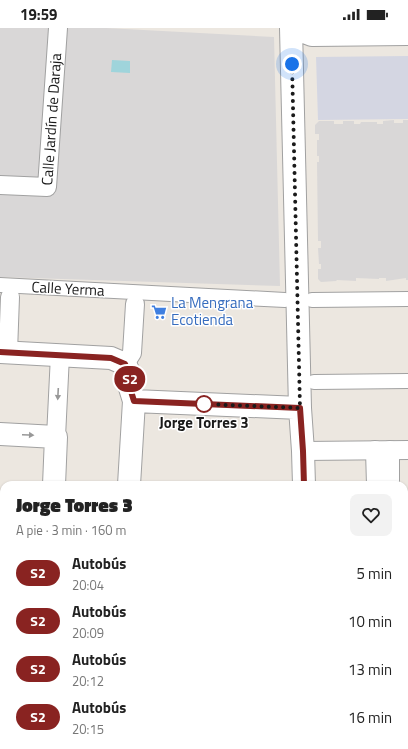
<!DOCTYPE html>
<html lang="es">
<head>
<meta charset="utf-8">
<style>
	body { margin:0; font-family:"Titillium Web",sans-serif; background:#f2f2f2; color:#222; height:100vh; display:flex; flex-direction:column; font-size:15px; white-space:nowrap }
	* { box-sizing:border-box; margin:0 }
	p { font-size:13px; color:#767676 }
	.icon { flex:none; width:22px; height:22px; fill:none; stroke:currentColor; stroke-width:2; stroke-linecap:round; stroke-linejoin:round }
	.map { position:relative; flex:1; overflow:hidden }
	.side { position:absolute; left:0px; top:453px; width:408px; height:268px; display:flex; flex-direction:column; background:#fff; border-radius:12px 12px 0 0; box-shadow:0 1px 3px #0004 }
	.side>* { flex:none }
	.badge { padding:0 8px; border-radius:13px; font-size:14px; line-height:26px }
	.you { position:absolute; width:20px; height:20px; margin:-10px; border:3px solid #fff; border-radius:50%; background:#1a73e8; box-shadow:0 0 0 6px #1a73e833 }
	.map>.badge { position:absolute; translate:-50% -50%; box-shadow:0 0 0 2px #fff }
	.round { display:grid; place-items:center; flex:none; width:42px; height:42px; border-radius:8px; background:#f2f2f2 }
	.overview { display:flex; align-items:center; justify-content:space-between; height:68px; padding:0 16px }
	h1 { font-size:19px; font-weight:800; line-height:30px }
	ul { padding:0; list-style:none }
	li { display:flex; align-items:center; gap:12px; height:48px; padding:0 16px }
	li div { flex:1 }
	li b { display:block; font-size:15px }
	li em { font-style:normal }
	li .badge { min-width:44px; font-weight:700; text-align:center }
	.status { display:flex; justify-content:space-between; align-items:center; height:28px; padding:0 20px; background:#fff; direction:ltr }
	.status svg { height:11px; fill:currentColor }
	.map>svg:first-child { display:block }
	.residential { fill:#d9d7d7 }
	.education { fill:#fffad6 }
	.grass { fill:#cde8a4 }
	.park { fill:#bdf8ba }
	.plaza { fill:#d4d6e2 }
	.water { fill:#9fd4db }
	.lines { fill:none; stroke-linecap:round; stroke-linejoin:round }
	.pedestrian-casing { stroke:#a1a1a1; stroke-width:16 }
	.minor-casing { stroke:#a1a1a1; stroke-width:20 }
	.tertiary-casing { stroke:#a1a1a1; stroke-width:24 }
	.primary-casing { stroke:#905001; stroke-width:24 }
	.pedestrian { stroke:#fff; stroke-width:14 }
	.minor { stroke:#fff; stroke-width:18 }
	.tertiary { stroke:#fff; stroke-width:22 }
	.primary { stroke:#fbc396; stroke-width:22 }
	.oneway { fill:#989898 }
	.line-casing { stroke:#fff; stroke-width:9 }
	.line { stroke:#892321; stroke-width:6 }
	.walk { stroke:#1a1a1a; stroke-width:4; stroke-dasharray:0 7.2 }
	.stop-dot { fill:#fff; stroke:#892321; stroke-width:2 }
	.labels { text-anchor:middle; stroke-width:3; stroke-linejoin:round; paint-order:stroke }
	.street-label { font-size:15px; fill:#1a1a1a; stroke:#fff }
	.shop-label { font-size:15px; fill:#366cbe; stroke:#fff; text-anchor:start }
	.stop-label { font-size:15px; font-weight:bold; fill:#1a1a1a; stroke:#fff }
</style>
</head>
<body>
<div class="status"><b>19:59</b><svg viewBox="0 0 49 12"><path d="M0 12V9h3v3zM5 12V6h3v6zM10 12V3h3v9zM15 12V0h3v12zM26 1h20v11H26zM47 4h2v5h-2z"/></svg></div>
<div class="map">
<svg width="408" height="721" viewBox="0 0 408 721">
	<rect width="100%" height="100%" fill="#ece7e0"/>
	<!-- residential -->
	<path class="residential" d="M0,0H51L40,150L0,148Z
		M65,0H106L274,9L280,258L0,249V163L55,165Z
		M394,92V95H403V92H408V252H406V250L386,253V250H379V251L356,250V253L337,252L336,253L321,254L318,251V241H321V236H319L318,220H321V213H318L317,134H319V128H317V112H319V106H315V97L319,93H334V96H343V93H354V96H360L361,94H377V96H383V93Z"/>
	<!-- education -->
	<path class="education" d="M0,502H4V618L0,617Z"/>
	<!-- grass -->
	<path class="grass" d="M20,717H117L118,721H19Z"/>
	<!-- park -->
	<path class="park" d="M404,639L408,640V721H161V717H404Z"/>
	<!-- plaza -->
	<path class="plaza" d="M408,28V91L318,92L316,29Z"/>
	<!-- water -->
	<path class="water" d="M112,32L130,33V45L111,44Z
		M45,717H93V721H45Z"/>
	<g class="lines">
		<!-- pedestrian casing -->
		<g class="pedestrian-casing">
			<path id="pedestrian" d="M0,257L285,272
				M312,272L408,271
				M314,354L408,353"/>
		</g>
		<!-- minor casing -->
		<g class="minor-casing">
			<g id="minor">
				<path id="s1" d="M0,157L47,159L58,0"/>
				<path d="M8,324L10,269"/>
				<path d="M125,336L132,325L135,276"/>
				<path d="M56,409L60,327"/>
				<path d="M375,422L376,457"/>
				<path d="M390,422V457"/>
				<path d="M303,423L408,422"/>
				<path d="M0,494H4"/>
			</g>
		</g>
		<!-- tertiary casing -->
		<g class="tertiary-casing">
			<path id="tertiary" d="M291,0L300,380L303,423L304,457
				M294,0L312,7L408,6
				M0,324L111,330L125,336L130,346V360L134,373L129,457
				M134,373L300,380
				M0,406L56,409L54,457
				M404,623H408"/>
		</g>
		<!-- primary casing -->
		<g class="primary-casing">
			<path id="primary" d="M0,637H4
				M133,717V721
				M4,721V708"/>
		</g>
		<!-- pedestrian -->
		<use href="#pedestrian" class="pedestrian"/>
		<!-- minor -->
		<use href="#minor" class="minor"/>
		<!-- tertiary -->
		<use href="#tertiary" class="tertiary"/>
		<!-- primary -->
		<use href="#primary" class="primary"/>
	</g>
	<!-- one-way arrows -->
	<defs><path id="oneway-solid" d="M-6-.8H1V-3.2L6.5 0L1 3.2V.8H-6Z"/></defs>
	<g class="oneway">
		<use href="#oneway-solid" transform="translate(58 366) rotate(93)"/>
		<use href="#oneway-solid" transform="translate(28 407) rotate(3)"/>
	</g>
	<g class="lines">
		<!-- line casing -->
		<g class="line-casing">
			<path id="line" d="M0,324L111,330L125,336L130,346V360L134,373L300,380L303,423L304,457"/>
		</g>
		<!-- line -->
		<use href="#line" class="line"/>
		<!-- walk -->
		<path class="walk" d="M204,376L300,380L292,36"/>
	</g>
	<!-- icons -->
	<defs>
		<g id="supermarket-bare" transform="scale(1.2)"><path d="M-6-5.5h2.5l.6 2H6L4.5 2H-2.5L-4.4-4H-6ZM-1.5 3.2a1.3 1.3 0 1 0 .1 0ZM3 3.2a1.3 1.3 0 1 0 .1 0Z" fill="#3f7fe0" stroke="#fff" stroke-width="2.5" paint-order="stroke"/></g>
	</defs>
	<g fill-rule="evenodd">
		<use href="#supermarket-bare" x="159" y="284"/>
	</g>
	<!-- markers -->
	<circle class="stop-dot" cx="204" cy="376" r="8"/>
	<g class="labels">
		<!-- street labels -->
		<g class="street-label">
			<text dy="5" stroke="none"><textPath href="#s1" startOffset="115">Calle Jardín de Daraja</textPath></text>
			<text transform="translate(68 261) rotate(3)" y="5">Calle Yerma</text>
		</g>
		<!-- shop labels -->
		<g class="shop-label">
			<text x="171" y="280">La Mengrana<tspan x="171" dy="17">Ecotienda</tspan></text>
		</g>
		<!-- stop labels -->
		<g class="stop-label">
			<text x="204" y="400">Jorge Torres 3</text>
		</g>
	</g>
</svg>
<div class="you" style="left:292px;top:36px"></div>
<b class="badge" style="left:130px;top:351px;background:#892321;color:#fff">S2</b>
<section class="side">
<div class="overview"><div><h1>Jorge Torres 3</h1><p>A pie · 3 min · 160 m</p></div><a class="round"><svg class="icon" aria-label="heart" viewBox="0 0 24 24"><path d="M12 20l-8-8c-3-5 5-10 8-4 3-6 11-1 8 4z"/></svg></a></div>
<ul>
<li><span class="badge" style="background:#892321;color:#fff">S2</span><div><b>Autobús</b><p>20:04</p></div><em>5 min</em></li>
<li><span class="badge" style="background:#892321;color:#fff">S2</span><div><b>Autobús</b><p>20:09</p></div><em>10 min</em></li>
<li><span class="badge" style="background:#892321;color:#fff">S2</span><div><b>Autobús</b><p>20:12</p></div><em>13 min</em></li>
<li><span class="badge" style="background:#892321;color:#fff">S2</span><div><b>Autobús</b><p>20:15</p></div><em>16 min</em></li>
</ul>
</section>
</div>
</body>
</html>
